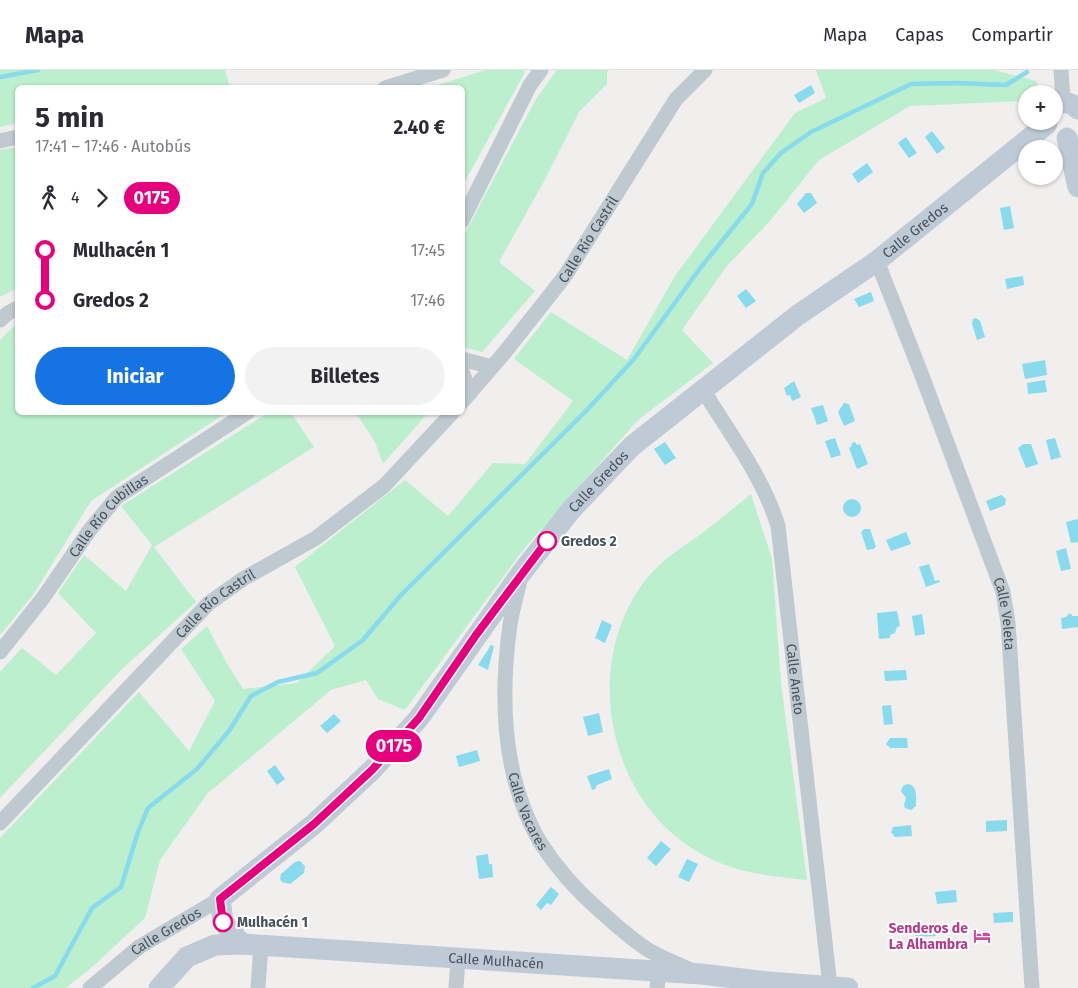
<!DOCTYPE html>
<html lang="es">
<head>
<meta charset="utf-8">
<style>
	body { margin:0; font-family:"Fira Sans",sans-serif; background:#f2f2f3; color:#2b2b33; height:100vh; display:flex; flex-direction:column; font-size:19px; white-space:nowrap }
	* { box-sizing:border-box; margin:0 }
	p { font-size:16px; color:#7c7c81 }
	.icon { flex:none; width:28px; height:28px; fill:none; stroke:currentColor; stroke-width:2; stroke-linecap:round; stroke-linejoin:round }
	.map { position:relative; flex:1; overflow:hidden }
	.sheet { position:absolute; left:15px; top:15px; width:450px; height:330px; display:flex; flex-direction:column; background:#fff; border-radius:8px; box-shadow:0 1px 4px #0004 }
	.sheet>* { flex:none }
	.badge { padding:0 10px; border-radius:16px; font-size:18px; line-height:32px }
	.controls { position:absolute; left:1018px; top:15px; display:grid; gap:10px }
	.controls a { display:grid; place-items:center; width:45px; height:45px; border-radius:50%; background:#fff; box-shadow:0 1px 4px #0004; font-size:25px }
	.map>.badge { position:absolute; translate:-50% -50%; box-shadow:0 0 0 2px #fff }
	.legs { display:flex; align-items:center; gap:8px; height:55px; padding:0 20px; font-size:16px }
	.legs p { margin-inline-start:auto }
	.summary { display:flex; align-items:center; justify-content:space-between; height:85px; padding:0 20px }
	h1 { font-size:28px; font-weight:700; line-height:38px }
	.button { display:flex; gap:10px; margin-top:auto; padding:10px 20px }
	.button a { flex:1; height:58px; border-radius:30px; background:#1673e3; color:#fff; font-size:20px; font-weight:700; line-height:58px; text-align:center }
	.button a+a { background:#f2f2f3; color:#2b2b33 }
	ul { padding:0 20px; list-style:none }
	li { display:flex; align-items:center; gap:18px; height:50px; font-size:19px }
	li i { display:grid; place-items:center; width:8px; height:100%; margin:0 6px; background:currentColor }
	li i::after { content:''; width:12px; height:12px; margin:-6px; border:4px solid; border-radius:50%; background:#fff }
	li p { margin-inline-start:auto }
	li:first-child i { background:linear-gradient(#0000 50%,currentColor 0) }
	li:last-child i { background:linear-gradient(currentColor 50%,#0000 0) }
	header { display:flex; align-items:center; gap:30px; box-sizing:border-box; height:70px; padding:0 25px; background:#fff; border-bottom:1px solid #e1e1e2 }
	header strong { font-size:24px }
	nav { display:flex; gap:28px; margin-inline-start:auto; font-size:18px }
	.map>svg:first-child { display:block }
	.green { fill:#bbefce }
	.water { fill:#88daed }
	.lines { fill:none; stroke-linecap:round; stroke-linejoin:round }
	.stream { stroke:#88daed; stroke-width:4.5 }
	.street { stroke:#bec9d0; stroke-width:15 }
	.secondary { stroke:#becad5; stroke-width:21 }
	.line-1-casing { stroke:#fff; stroke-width:11 }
	.line-1 { stroke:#e6007e; stroke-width:8 }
	.stop-1-dot { fill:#fff; stroke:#e6007e; stroke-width:2.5 }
	.labels { text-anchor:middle; stroke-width:4; stroke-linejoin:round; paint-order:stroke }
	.street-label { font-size:14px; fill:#46525c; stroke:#fff }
	.stop-label { font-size:14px; font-weight:bold; fill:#46525c; stroke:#fff; text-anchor:start }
	.hotel-label { font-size:14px; font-weight:bold; fill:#b23c85; stroke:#fff; text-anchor:end }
</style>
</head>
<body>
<header>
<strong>Mapa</strong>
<nav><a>Mapa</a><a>Capas</a><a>Compartir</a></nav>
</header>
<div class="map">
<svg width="1078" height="918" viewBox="0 0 1078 918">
	<rect width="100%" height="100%" fill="#f1eeee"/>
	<!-- green -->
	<path class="green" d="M0,0H225L230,17L18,18L17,53L0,57Z
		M486,0H524L525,2L463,115L462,18L431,17Z
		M557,0H609L607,2V14L579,42L543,113L499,192L535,221L482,282L463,277V167L536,29Z
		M816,0H994L1036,11L1042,24H1026V31L910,36L819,90L770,151L726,197L682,260L713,293L638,350L523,480L405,640L378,629L366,610L331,620L207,724L160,790L145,848L91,898L66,918H0V768L139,622L189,681L215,631L181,579L207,556L226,592L243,619L297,613L335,576L295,497L405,410L448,446L493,393L525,394L573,331L514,289L551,242L627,290L675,206L795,43L826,28Z
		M17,77V218L0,227V80Z
		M17,253L18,342L226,343L91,431L33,525L0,565V270Z
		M268,343H291L314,377L154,477L196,532L121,600L0,728V602L22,578L56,605L96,563L58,523L84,485L126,521L152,475L121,436Z
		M356,343H428L383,394L375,372Z
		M751,424L772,489L781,613L807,810C767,806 734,803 698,782C610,731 583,603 639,519C653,497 673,483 694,469C714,455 732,439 751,424Z"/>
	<!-- water -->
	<path class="water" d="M811,15L815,23L799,33L794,25Z
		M932,61L945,78L937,84L925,67Z
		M906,67L917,83L909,88L898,73Z
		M867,93L873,102L858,113L852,104Z
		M806,123H811L817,133L804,143L797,134Z
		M1010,136L1014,158L1004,160L1000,138Z
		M1023,206L1024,215L1007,219L1005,209Z
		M746,219L756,231L746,238L737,226Z
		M871,222L874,231L859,237L854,229Z
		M976,248L980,251L985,267L977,270L972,254L973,249Z
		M1045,290L1047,305L1025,309L1022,294Z
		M1045,310L1047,322L1028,324L1027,313Z
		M794,311L801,327L792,331L790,325L787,326L784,318Z
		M844,333L849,334L855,351L844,356L838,342Z
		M823,335L828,351L817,355L811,338Z
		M835,368L841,385L831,388L825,371Z
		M1055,368L1061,387L1051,390L1046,370Z
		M665,372L676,388L665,395L654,379Z
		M855,372L857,375L860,374L868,394L857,399L849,378L851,377L852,373Z
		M1023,374H1031L1038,394L1026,398L1018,378Z
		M1001,425L1006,429L1005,435L990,441L986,431Z
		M843 438a9 9 0 1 1 18 0a9 9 0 1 1-18 0Z
		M1078,449V472L1071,473L1066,452Z
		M864,459H870L876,477L873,479L867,480L861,462Z
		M906,462L911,474L891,481L886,470Z
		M1066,478L1071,499L1061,501L1056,481Z
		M929,494L935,511L939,510L940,512L926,517L919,497Z
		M897,541L900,556L897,557L895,563L890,565V568L879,569L877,543Z
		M1070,543L1073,546H1078V557L1062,559L1061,548L1066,547Z
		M922,544L925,564L915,566L912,546Z
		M602,550L612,555L605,573L595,568Z
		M491,575L494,576L488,600L478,595Z
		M906,600L907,610L885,611L884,601Z
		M891,635L893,654L884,655L882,636Z
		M599,643L603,662L588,666L583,647Z
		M334,644L341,651L327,663L320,656Z
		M890,668H907L908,678H890L886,674Z
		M477,680L480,691L459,697L456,686Z
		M275,695L285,709L277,715L267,701Z
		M609,699L612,709L597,715L595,719L592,720L587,706Z
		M907,714C918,715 916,727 916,736L911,740L905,738L904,735L906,728L901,721L903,716Z
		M1007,750V761L986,762V751Z
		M911,755L912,766L894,767V765L891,763L893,757Z
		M661,771L671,779L656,796L647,788Z
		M488,784L489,794H492L493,807L479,809L476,786Z
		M687,789L698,794L689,812L678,807Z
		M300,791L305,796L304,803L290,814L282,812L280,809L281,804L295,792Z
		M551,817L559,824L551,835L547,833L541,840L536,835Z
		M956,820L957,832L937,834L935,822Z
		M1013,842V852L994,853L993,843Z
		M935,856L936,866L915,867V857Z"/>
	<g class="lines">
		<!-- stream -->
		<path class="stream" d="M0,7L38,0
			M33,918L55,906L92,838L121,817L138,762L148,738L197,699L229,661L251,626L278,612L317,603L363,570L400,526L586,341L634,289L701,197L752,134L763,103L781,83L811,62L911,14L956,13L1006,15L1027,2"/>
		<!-- street -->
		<g class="street">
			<path d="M1061,0L1063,32"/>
			<path d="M385,18L443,0"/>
			<path d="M0,71L18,67"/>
			<path d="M462,151L530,15L541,0"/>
			<path id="s1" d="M877,191L921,303L1003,522L1008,552L1032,918"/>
			<path d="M0,250L8,243L18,238"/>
			<path d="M462,289L492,297"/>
			<path d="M462,301L470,323"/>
			<path id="s2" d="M703,320C730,364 763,407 778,456L830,916"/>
			<path id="s3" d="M462,332L505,282L565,206L676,29L705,0"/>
			<path id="s4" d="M520,510C517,525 512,540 510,555C500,627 502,707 540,772C556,797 577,821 599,840C615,854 632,870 650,881C662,888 677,894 691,900"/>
			<path id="s5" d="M0,582L43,528L89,461L117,427L248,342"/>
			<path id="s6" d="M0,753L209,533L243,509L316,468L384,416L453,342"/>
			<path id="s7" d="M90,918L139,877L220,829"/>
			<path d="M258,918L261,875"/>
			<path d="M456,918L458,889"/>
			<path d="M657,918L659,902"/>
		</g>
		<!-- secondary -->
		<g class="secondary">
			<path d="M1054,36C1062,30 1071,32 1078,39"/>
			<path d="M1067,68L1078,117"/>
			<path id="s8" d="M242,874L223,852L220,829L314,754L372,700L419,648L522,502L571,440L632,376L798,245L877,191L1047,54"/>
			<path id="s9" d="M159,918L187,887L215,875L242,874L701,904L768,912L848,918"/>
		</g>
	</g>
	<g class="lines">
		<!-- line-1 casing -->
		<g class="line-1-casing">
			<path id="line-1" d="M223,852L220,829L314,754L372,700L419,648L476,565L547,471"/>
		</g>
		<!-- line-1 -->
		<use href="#line-1" class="line-1"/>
	</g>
	<!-- icons -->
	<defs>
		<g id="hotel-bare" transform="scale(1.35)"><path d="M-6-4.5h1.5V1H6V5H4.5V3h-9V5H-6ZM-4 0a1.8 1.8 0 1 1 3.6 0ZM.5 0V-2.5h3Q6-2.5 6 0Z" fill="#d1479c" stroke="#fff" stroke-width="2.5" paint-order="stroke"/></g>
	</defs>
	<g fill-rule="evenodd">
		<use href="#hotel-bare" x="982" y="866"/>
	</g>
	<!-- markers -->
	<g class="stop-1-dot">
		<circle cx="547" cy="471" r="9"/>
		<circle cx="223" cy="852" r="9"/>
	</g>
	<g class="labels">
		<!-- street labels -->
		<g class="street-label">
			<text dy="5" stroke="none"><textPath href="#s8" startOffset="1024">Calle Gredos</textPath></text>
			<text dy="5" stroke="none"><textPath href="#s3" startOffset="206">Calle Río Castril</textPath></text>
			<text dy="5" stroke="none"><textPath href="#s8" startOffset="619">Calle Gredos</textPath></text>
			<text dy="5" stroke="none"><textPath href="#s5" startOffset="175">Calle Río Cubillas</textPath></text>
			<text dy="5" stroke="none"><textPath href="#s6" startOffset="308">Calle Río Castril</textPath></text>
			<text dy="5" stroke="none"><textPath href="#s1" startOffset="376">Calle Veleta</textPath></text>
			<text dy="5" stroke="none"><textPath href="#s2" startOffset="310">Calle Aneto</textPath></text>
			<text dy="5" stroke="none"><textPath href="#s4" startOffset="236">Calle Vacares</textPath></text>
			<text dy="5" stroke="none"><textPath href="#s7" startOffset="95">Calle Gredos</textPath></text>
			<text dy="5" stroke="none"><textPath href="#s9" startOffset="354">Calle Mulhacén</textPath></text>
		</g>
		<!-- stop labels -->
		<g class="stop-label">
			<text x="561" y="476">Gredos 2</text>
			<text x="237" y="857">Mulhacén 1</text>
		</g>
		<!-- hotel labels -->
		<g class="hotel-label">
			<text x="968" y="863">Senderos de<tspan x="968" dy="16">La Alhambra</tspan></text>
		</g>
	</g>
</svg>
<div class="controls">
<a>+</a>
<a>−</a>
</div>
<b class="badge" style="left:394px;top:676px;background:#e6007e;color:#fff">0175</b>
<section class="sheet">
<div class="summary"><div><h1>5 min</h1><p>17:41 – 17:46 · Autobús</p></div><b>2.40 €</b></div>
<div class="legs"><svg class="icon" aria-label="walk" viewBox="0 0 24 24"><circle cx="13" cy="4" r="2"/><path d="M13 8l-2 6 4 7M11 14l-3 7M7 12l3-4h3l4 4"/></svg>4<svg class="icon" aria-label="forward" viewBox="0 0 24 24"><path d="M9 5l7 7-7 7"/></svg><b class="badge" style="background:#e6007e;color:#fff">0175</b></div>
<ul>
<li><i style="color:#e6007e"></i><b>Mulhacén 1</b><p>17:45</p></li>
<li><i style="color:#e6007e"></i><b>Gredos 2</b><p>17:46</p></li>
</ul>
<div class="button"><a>Iniciar</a><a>Billetes</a></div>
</section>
</div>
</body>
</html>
